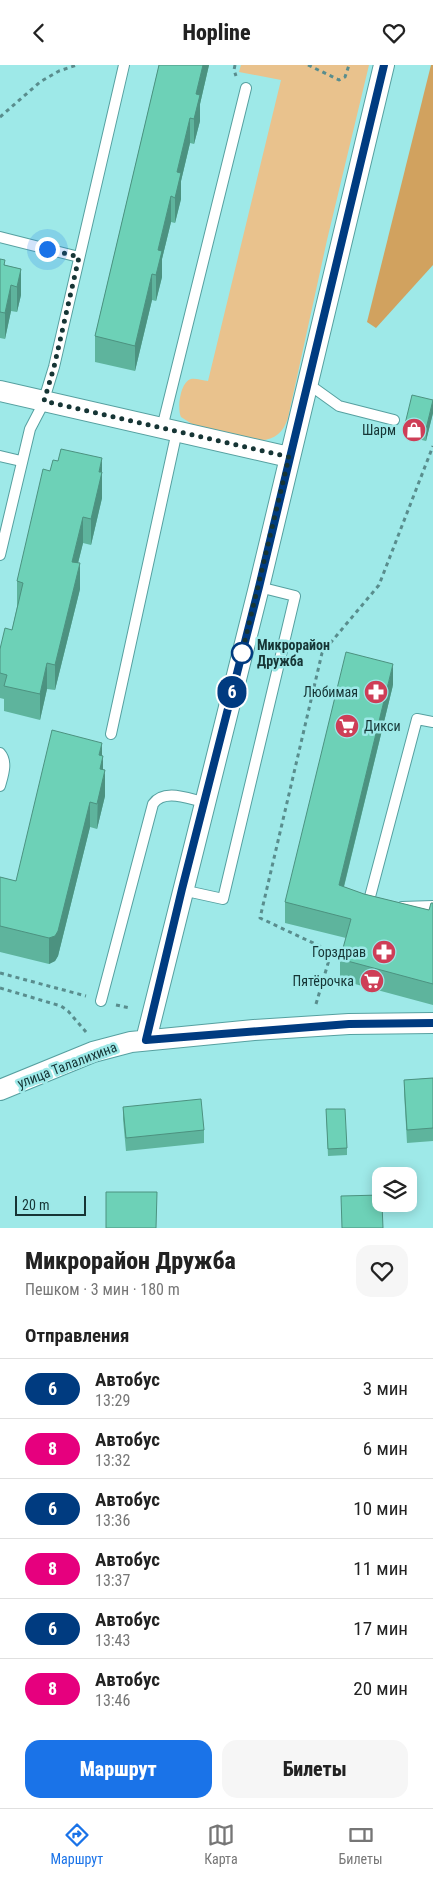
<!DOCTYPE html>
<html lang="ru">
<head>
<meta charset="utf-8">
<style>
	body { margin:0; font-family:"Roboto Condensed",sans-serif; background:#f6f6f6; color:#222; height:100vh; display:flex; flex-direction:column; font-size:19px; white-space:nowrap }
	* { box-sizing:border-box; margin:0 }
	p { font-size:16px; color:#767676 }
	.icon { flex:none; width:28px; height:28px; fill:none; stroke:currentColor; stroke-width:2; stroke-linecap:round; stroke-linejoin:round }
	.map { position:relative; height:1163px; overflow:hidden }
	.drawer { display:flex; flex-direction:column; background:#fff; flex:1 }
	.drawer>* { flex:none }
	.badge { padding:0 10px; border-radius:16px; font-size:18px; line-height:32px }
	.fabs { position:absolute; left:372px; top:1102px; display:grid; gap:10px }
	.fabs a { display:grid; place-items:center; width:45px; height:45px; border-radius:10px; background:#fff; box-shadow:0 2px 12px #0003; font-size:25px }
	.scale { position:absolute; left:15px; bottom:12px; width:71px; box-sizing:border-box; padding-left:5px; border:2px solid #163535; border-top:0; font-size:14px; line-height:18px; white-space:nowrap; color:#163535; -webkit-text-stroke:4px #9ee9e8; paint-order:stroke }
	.you { position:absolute; width:25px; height:25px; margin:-12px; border:4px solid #fff; border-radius:50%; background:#1a73e8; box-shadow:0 0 0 8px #1a73e833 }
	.map>.badge { position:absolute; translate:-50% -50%; box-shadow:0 0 0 2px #fff }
	h2 { padding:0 25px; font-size:19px; line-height:45px }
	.round { display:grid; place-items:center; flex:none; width:52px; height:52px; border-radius:15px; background:#f6f6f6 }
	.summary { display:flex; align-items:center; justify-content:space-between; height:85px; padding:0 25px }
	h1 { font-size:24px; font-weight:800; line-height:38px }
	.cta { display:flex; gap:10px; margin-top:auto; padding:10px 25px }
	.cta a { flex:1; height:58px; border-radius:15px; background:#1a73e8; color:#fff; font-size:20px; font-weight:800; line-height:58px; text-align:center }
	.cta a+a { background:#f6f6f6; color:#222 }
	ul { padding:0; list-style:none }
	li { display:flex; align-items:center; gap:15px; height:60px; padding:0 25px; border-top:1px solid #e0e0e0 }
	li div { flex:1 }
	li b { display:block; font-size:19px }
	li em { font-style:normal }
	li .badge { min-width:55px; font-weight:700; text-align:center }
	header { display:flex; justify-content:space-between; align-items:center; height:65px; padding:0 25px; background:#fff; font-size:22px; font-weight:800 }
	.tabs { display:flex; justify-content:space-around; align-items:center; height:70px; border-top:1px solid #e0e0e0; background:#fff; font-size:14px; color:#767676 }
	.tabs a { display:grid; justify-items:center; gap:2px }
	.tabs .selected { color:#1a73e8 }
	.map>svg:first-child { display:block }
	.green { fill:#e9c28d }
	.forest { fill:#d1a25f }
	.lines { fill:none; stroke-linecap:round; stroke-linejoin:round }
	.lane-casing { stroke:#56a0a0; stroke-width:12 }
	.street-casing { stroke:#56a0a0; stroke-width:22 }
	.path { stroke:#598d8d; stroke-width:3; stroke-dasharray:4 4; stroke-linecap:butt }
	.lane { stroke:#fff; stroke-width:10 }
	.street { stroke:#fff; stroke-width:20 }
	.wall { fill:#5eb49d }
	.shaded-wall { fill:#4c9280 }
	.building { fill:#6dd1b7; stroke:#4c9280 }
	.line-casing { stroke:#fff; stroke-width:11 }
	.line { stroke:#003b80; stroke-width:8 }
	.walk { stroke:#163535; stroke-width:5; stroke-dasharray:0 9 }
	.stop-dot { fill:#fff; stroke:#003b80; stroke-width:2.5 }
	.labels { text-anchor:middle; stroke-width:5; stroke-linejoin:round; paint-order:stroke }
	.poi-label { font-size:14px; fill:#163535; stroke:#9ee9e8; text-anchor:end }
	.stop-label { font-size:14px; font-weight:bold; fill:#163535; stroke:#9ee9e8; text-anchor:start }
	.street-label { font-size:14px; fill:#163535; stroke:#9ee9e8 }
</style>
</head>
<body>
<header><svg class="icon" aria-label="back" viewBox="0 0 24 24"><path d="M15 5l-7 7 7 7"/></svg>Hopline<svg class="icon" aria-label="heart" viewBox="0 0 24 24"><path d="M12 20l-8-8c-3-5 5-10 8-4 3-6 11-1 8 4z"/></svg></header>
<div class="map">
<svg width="433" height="1163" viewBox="0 0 433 1163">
	<rect width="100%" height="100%" fill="#9ee9e8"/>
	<!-- green -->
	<path class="green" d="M241,0H369L327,175L288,353C283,368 274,376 258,375L192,359L181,352C177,344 180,317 191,314C196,313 203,316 208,316L281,15L239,7Z"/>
	<!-- forest -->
	<path class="forest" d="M431,0H433V200L376,263L367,257Z"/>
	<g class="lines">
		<!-- lane casing -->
		<g class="lane-casing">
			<path id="lane" d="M0,172L79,192
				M307,318L339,341L394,355
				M162,363L246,23
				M0,391L21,396
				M0,490L30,364L42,341L54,302L124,0
				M111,669L177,366
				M0,688C8,697 3,710 0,721
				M182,825L223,834L295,531L259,522
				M402,842L433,841
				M367,843L417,654L433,657
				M101,936L153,739C164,723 189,734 204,737"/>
		</g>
		<!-- street casing -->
		<g class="street-casing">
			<path id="street" d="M0,326L289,392
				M146,975L259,522L384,0
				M0,1025L93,987L131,977L254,965L349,959L433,958"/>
		</g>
		<!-- path -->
		<path class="path" d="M235,0L234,5L236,11
			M308,0L339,15L345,12L349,0
			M0,52L40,17L59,6L77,0
			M0,908L86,931
			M0,923L61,941L68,946L86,967
			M316,939L329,895L328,885L260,853L322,588L379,520L433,381
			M116,940L130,943"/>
		<!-- lane -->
		<use href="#lane" class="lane"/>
		<!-- street -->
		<use href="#street" class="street"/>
	</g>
	<!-- wall -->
	<path class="wall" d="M159,0H209L200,39V56L194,79L190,78L181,116V134L175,158L171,157L162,194V212L156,236L152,235L135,306L95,297V271Z
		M0,194L5,200L21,204V230L17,247L11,246L5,274L0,273Z
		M433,335V348L426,376L405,371V359Z
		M50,406L102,407V433L91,480L83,478L78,498L80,524L55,625L47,624L40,655L4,646V634L0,633V584L12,565L17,542V516Z
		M393,620L344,822L364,829L429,845L433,838V940L340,915V894L346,873L285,858V837Z
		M102,690L105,731L97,764L90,762L58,891L55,896L49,899L0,887V812L16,816Z
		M433,1013V1076L407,1078L404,1027V1015Z
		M123,1042L204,1065V1078L126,1086L123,1054Z
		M326,1044L347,1083V1090L328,1091Z"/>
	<!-- shaded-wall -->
	<path class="shaded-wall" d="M203,0H209L200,39V56L194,79V54L196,29Z
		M190,53V78L181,116V134L175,158V133L177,107Z
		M171,131V157L162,194V212L156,236V210L158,185Z
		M21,204V230L17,247V222Z
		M152,209V235L135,306V281Z
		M11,220V246L5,274V248Z
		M433,336V348L426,376V364Z
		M102,393V433L91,480V454L99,407Z
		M83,452V478L72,522V497Z
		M80,498V524L55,625V600Z
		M47,598V624L40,655V629Z
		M393,599V620L339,841V820Z
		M102,678V696L103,691V714L105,705V731L97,764L99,690Z
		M90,737V762L58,891L55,896L49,899V873Z"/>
	<!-- building -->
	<path class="building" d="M159,0H203L196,29L200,30L194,54L190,53L177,107L181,108L175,133L171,131L158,185L162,186L156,210L152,209L135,281L95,271Z
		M0,194L5,195L4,200L21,204L17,222L11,220L5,248L0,247Z
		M412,330L433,335L426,364L405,359Z
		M61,384L102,393L99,407H102L91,454L83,452L72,497L80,498L55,600L47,598L40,629L4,621L7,610L0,608V584L5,563L12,565L23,518L17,516L43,404L50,406L53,395L58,396Z
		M346,587L393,599L339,820L364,829L429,845L431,838H433V919L340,894L351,854L285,837Z
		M52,665L102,678L99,690L103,691L100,704L105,705L97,739L90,737L58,866L55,871L49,873L0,861V812L16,816Z
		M433,1013V1063L407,1065L404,1015Z
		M201,1034L204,1065L126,1073L123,1042Z
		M326,1044H345L347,1083L328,1084Z
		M106,1127H157L156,1163H106Z
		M381,1130V1139H382L383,1163H342L341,1131Z"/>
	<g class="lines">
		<!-- line casing -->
		<g class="line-casing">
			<path id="line" d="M384,0L259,522L182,824L146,975L349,959L433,958"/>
		</g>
		<!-- line -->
		<use href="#line" class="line"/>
		<!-- walk -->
		<path class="walk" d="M47,184L79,192L54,302L44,336L289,392L242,588"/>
	</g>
	<!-- icons -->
	<defs>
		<g id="shop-disc" transform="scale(1.25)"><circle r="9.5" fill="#ce3e57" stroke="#9ee9e8"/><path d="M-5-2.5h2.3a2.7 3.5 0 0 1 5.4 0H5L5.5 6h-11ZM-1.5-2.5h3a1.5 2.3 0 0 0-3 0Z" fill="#fff"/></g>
		<g id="pharmacy-disc" transform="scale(1.25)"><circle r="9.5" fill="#ce3e57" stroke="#9ee9e8"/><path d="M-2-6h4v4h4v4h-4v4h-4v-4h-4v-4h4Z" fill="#fff"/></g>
		<g id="supermarket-disc" transform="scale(1.25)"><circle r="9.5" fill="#ce3e57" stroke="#9ee9e8"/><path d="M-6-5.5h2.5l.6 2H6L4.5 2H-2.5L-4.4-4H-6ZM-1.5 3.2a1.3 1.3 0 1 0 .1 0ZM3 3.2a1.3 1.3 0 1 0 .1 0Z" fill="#fff"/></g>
	</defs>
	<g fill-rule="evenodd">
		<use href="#shop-disc" x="414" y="365"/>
		<use href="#pharmacy-disc" x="376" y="627"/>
		<use href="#supermarket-disc" x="347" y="661"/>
		<use href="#pharmacy-disc" x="384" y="887"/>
		<use href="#supermarket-disc" x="372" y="916"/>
	</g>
	<!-- markers -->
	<circle class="stop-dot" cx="242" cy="588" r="10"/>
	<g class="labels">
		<!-- poi labels -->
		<g class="poi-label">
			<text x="396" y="370">Шарм</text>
			<text x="358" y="632">Любимая</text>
			<text x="364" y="666" text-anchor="start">Дикси</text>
			<text x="366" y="892">Горздрав</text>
			<text x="354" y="921">Пятёрочка</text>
		</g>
		<!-- stop labels -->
		<g class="stop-label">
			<text x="257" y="585">Микрорайон<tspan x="257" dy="16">Дружба</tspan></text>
		</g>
		<!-- street labels -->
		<g class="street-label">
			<text transform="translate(67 1000) rotate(-21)" y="5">улица Талалихина</text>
		</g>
	</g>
</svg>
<div class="fabs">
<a><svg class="icon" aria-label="layers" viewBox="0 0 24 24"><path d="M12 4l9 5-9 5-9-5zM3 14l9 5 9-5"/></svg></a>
</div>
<div class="scale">20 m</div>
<div class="you" style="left:47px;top:184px"></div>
<b class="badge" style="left:232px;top:627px;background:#003b80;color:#fff">6</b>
</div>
<section class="drawer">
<div class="summary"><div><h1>Микрорайон Дружба</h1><p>Пешком · 3 мин · 180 m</p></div><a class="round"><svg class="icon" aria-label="heart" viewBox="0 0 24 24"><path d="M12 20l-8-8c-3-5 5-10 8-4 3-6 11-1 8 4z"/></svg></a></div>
<h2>Отправления</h2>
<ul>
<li><span class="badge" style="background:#003b80;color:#fff">6</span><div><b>Автобус</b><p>13:29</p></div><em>3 мин</em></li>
<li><span class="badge" style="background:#e6007e;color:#fff">8</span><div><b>Автобус</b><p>13:32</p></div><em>6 мин</em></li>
<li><span class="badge" style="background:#003b80;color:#fff">6</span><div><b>Автобус</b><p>13:36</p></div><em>10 мин</em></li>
<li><span class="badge" style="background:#e6007e;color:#fff">8</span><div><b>Автобус</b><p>13:37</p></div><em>11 мин</em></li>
<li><span class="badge" style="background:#003b80;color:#fff">6</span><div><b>Автобус</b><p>13:43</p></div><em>17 мин</em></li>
<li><span class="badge" style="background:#e6007e;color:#fff">8</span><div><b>Автобус</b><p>13:46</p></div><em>20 мин</em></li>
</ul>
<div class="cta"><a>Маршрут</a><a>Билеты</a></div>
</section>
<nav class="tabs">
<a class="selected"><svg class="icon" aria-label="directions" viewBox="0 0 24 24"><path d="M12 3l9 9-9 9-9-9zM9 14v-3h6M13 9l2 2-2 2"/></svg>Маршрут</a>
<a><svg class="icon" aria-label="map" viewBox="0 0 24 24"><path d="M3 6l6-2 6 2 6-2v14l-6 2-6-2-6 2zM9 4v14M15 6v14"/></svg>Карта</a>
<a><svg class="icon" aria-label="tickets" viewBox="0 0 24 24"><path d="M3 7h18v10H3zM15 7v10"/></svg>Билеты</a>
</nav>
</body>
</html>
